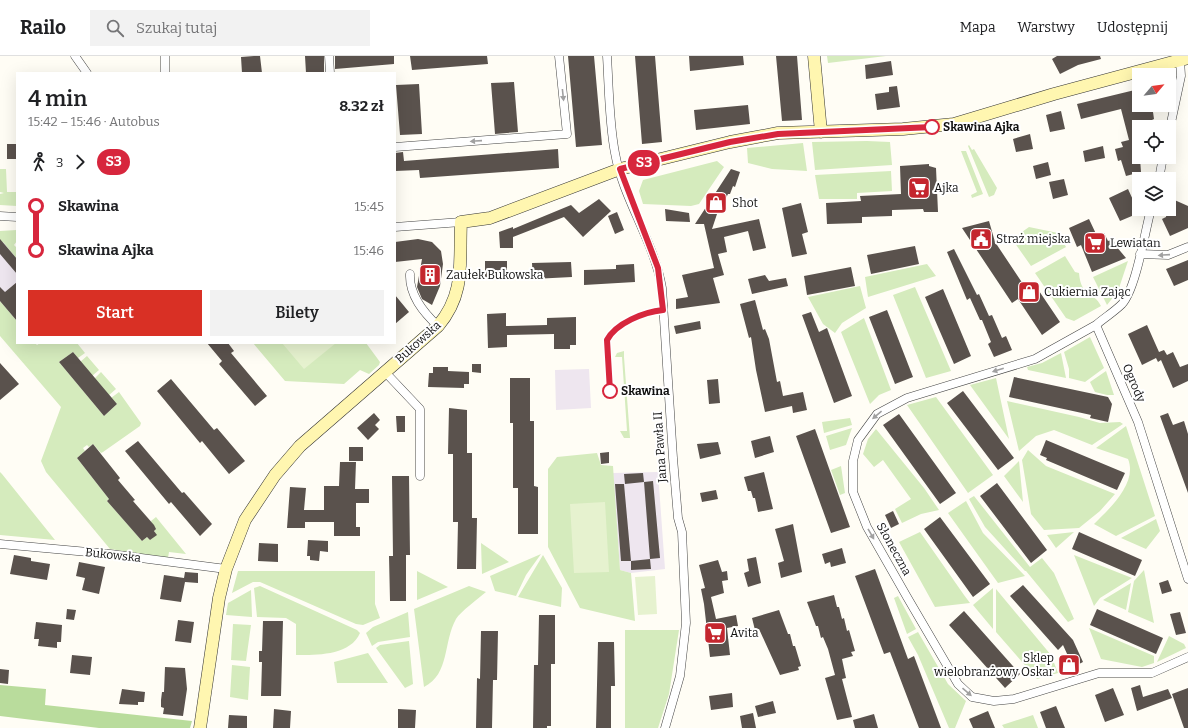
<!DOCTYPE html>
<html lang="pl">
<head>
<meta charset="utf-8">
<style>
	body { margin:0; font-family:Bitter,serif; background:#f2f2f2; color:#202124; height:100vh; display:flex; flex-direction:column; font-size:15px; white-space:nowrap }
	* { box-sizing:border-box; margin:0 }
	p { font-size:13px; color:#757577 }
	.icon { flex:none; width:22px; height:22px; fill:none; stroke:currentColor; stroke-width:2; stroke-linecap:round; stroke-linejoin:round }
	.map { position:relative; flex:1; overflow:hidden }
	.sheet { position:absolute; left:16px; top:16px; width:380px; height:272px; display:flex; flex-direction:column; background:#fff; border-radius:0px; box-shadow:0 4px 16px #0002 }
	.sheet>* { flex:none }
	.badge { padding:0 8px; border-radius:13px; font-size:14px; line-height:26px }
	.needle { width:26px; rotate:61deg }
	.buttons { position:absolute; left:1132px; top:12px; display:grid; gap:8px }
	.buttons a { display:grid; place-items:center; width:44px; height:44px; border-radius:0px; background:#fff; box-shadow:0 4px 16px #0002; font-size:20px }
	.map>.badge { position:absolute; translate:-50% -50%; box-shadow:0 0 0 2px #fff }
	.legs { display:flex; align-items:center; gap:6px; height:44px; padding:0 12px; font-size:13px }
	.legs p { margin-inline-start:auto }
	.head { display:flex; align-items:center; justify-content:space-between; height:68px; padding:0 12px }
	h1 { font-size:22px; font-weight:600; line-height:30px }
	.action { display:flex; gap:8px; margin-top:auto; padding:8px 12px }
	.action a { flex:1; height:46px; border-radius:0px; background:#d93025; color:#fff; font-size:16px; font-weight:600; line-height:46px; text-align:center }
	.action a+a { background:#f2f2f2; color:#202124 }
	ul { padding:0 12px; list-style:none }
	li { display:flex; align-items:center; gap:14px; height:44px; font-size:15px }
	li i { display:grid; place-items:center; width:6px; height:100%; margin:0 5px; background:currentColor }
	li i::after { content:''; width:10px; height:10px; margin:-5px; border:3px solid; border-radius:50%; background:#fff }
	li p { margin-inline-start:auto }
	li:first-child i { background:linear-gradient(#0000 50%,currentColor 0) }
	li:last-child i { background:linear-gradient(currentColor 50%,#0000 0) }
	header { display:flex; align-items:center; gap:24px; box-sizing:border-box; height:56px; padding:0 20px; background:#fff; border-bottom:1px solid #e0e0e0 }
	header strong { font-size:19px }
	nav { display:flex; gap:22px; margin-inline-start:auto; font-size:14px }
	.search { width:280px; height:36px; background:#f2f2f2; display:flex; align-items:center; gap:10px; box-sizing:border-box; padding:0 14px; border-radius:0px; color:#757577; font-size:15px }
	.map>svg:first-child { display:block }
	.industrial { fill:#eee6ef }
	.green { fill:#d5ebbd }
	.forest { fill:#b9dc9c }
	.pitch { fill:#e6f2cf }
	.building { fill:#5a524d }
	.lines { fill:none; stroke-linecap:round; stroke-linejoin:round }
	.street-casing { stroke:#444; stroke-width:9 }
	.secondary-casing { stroke:#333; stroke-width:13 }
	.street { stroke:#fff; stroke-width:8 }
	.secondary { stroke:#fff6b0; stroke-width:12 }
	.oneway { fill:#a0a0a0 }
	.line-1-casing { stroke:#fff; stroke-width:9 }
	.line-1 { stroke:#d7263d; stroke-width:6 }
	.stop-1-dot { fill:#fff; stroke:#d7263d; stroke-width:2 }
	.labels { text-anchor:middle; stroke-width:4; stroke-linejoin:round; paint-order:stroke }
	.stop-label { font-size:12px; font-weight:bold; fill:#111; stroke:#fff; text-anchor:start }
	.poi-label { font-size:12px; fill:#111; stroke:#fff; text-anchor:start }
	.street-label { font-size:12px; fill:#111; stroke:#fff }
</style>
</head>
<body>
<header>
<strong>Railo</strong>
<div class="search"><svg class="icon" aria-label="search" viewBox="0 0 24 24"><circle cx="10" cy="10" r="6"/><path d="M15 15l6 6"/></svg>Szukaj tutaj</div>
<nav><a>Mapa</a><a>Warstwy</a><a>Udostępnij</a></nav>
</header>
<div class="map">
<svg width="1188" height="672" viewBox="0 0 1188 672">
	<rect width="100%" height="100%" fill="#fffdf5"/>
	<!-- industrial -->
	<path class="industrial" d="M0,182L17,200V276L0,256Z
		M589,313L591,352L556,354L555,314Z
		M658,416L665,513L631,517L620,514L613,417Z"/>
	<!-- green -->
	<path class="green" d="M827,0H886L828,7Z
		M867,85L890,86L892,109L815,114L812,86Z
		M803,87L807,115L772,113L748,107L747,92Z
		M969,89L972,94L974,93L997,132L994,139L989,141L968,90Z
		M961,95H966L983,138L972,142L971,139L977,136Z
		M717,105L724,111L699,148L691,150L643,148L639,135L643,124Z
		M0,113H6L7,136H17V150L0,149V138L4,137L0,136Z
		M891,115L892,135L857,137V143H819L815,119Z
		M1029,171L1058,177L1066,191L1031,210L1012,183Z
		M17,174V185L14,189L17,192V203L3,186L0,189V175Z
		M1065,200L1075,216L1079,217C1081,242 1094,235 1101,250L1074,265L1066,262L1035,217Z
		M1128,205L1118,235L1107,249L1093,221Z
		M927,208L936,220L868,241L865,221Z
		M860,230L866,252L842,267L835,277L823,268L808,241Z
		M915,231L951,315L926,322L893,239Z
		M0,245L17,265V287H35L37,289L40,287H77L85,297L78,302L73,296L59,306L104,360L117,348L111,342L119,336L141,367L140,370L103,396L101,397L93,388L89,391L87,389L83,392L85,395L77,402L109,443L107,445L142,485L147,481L150,484L156,479L151,465L156,461L186,498L169,496L168,502L110,493L46,416L41,405L61,351L0,280Z
		M864,262L891,334L879,339L870,348L841,276Z
		M1090,281L1104,312L1085,326L1069,322V313L1064,296Z
		M253,287H366L380,306L379,309L369,318L360,314L344,328L285,325Z
		M624,295V301L630,382H624L620,375H627L622,301H615L617,297Z
		M1061,297L1066,322L1028,314L1027,311L1042,307Z
		M87,300L99,314L92,320L80,306Z
		M1106,315L1114,339H1107L1095,336L1090,326Z
		M101,316L116,333L108,340L94,323Z
		M996,322L1009,383L970,329Z
		M936,341L993,419L968,437L907,349Z
		M1007,345L1079,361L1100,367L1120,366L1123,368L1092,389L1054,374L1036,380L1019,395Z
		M850,362L852,369L824,377L822,366Z
		M1126,370L1155,460L1116,480L1094,468C1109,453 1138,427 1128,403L1096,392Z
		M852,372L846,389L830,394L826,380Z
		M876,373L924,432L939,454L921,458L902,467L895,453L911,443L883,404L874,411L863,398L868,383Z
		M1028,394L1046,410L1115,438L1100,455L1079,472L1044,474L1031,458L1022,404Z
		M597,397L601,409L613,410L620,514L631,517L635,565L580,552L548,491V413L557,401Z
		M1019,405L1023,446L1004,420Z
		M841,410L845,437L840,439L831,414Z
		M0,416L2,418L55,484L0,479Z
		M974,440L1030,511L1042,502L1054,517L1074,563L1068,566L1026,515H1025L985,471L969,443Z
		M966,445L983,477L1025,520L998,527L948,457Z
		M1156,463L1160,475L1146,493L1121,482Z
		M920,476L964,539L970,547L935,551L899,486Z
		M1074,476L1056,492L1047,479Z
		M481,487L509,506L482,518Z
		M541,498L526,519L516,540L495,535L490,520Z
		M543,499L562,532L561,551L518,541Z
		M1074,499L1132,522L1100,542L1094,550Z
		M1144,514L1154,567L1128,556L1134,525Z
		M238,515H375V548L380,562L363,569L356,568L260,526H253L232,537Z
		M417,515L448,531L417,544Z
		M1131,527L1126,554L1103,544Z
		M260,530L357,574L360,577C350,600 316,599 296,599V568L286,562L257,561L254,532Z
		M469,530L486,536C478,543 461,555 456,563C443,586 450,618 424,631L414,553Z
		M993,532V573L973,549Z
		M996,533L1051,599L1058,617L1037,623L996,576Z
		M251,534L252,561L226,559L228,547Z
		M898,540L916,573L907,578L894,542Z
		M408,556L410,581L378,586L372,590L366,577L373,571Z
		M233,568L251,569L246,605L231,604Z
		M1089,572L1154,600V607L1142,611L1101,603Z
		M625,574H679L669,638L658,672H625Z
		M918,576L948,628L966,645L955,672H949L918,599L908,581Z
		M1169,580L1184,588L1186,592L1157,606Z
		M409,585L413,628L405,632L376,592L380,589Z
		M368,597L388,627H337L334,606Z
		M232,609L250,611L248,644L230,641Z
		M1033,659L1038,672H1004L1002,669Z"/>
	<!-- forest -->
	<path class="forest" d="M0,629L46,633L45,649L192,665L190,672H99L0,660Z"/>
	<!-- pitch -->
	<path class="pitch" d="M282,287H336L304,313Z
		M605,446L609,516L574,517L570,448Z
		M655,520L657,558L638,559L635,521Z"/>
	<!-- building -->
	<path class="building" d="M254,0H260L262,17H242L241,1Z
		M305,0H324V16L306,17Z
		M335,0H394V8L335,13Z
		M410,0H487L488,8L412,14Z
		M568,0H594L602,89L576,91Z
		M635,0H655L662,86L642,88Z
		M689,0H743L744,9L690,15Z
		M776,0H797L802,64L782,65Z
		M1057,0H1100L1101,3L1078,9L1060,18L1052,3Z
		M891,5L893,19L866,23L865,9Z
		M514,26L518,76L495,78L491,27Z
		M419,28L422,78L400,79L396,29Z
		M897,30L900,51L877,54L875,38L889,36V31Z
		M1139,33V49H1152L1154,63L1150,65L1152,71H1134L1139,89L1141,116L1126,120L1121,104L1118,105L1115,93L1123,91L1121,86L1129,84L1121,53L1081,63L1077,48Z
		M748,49L750,68L696,74L694,54Z
		M1061,55L1065,73L1050,76L1046,59Z
		M1030,78L1033,93L1016,96L1013,83Z
		M7,88H17V103H7Z
		M1103,90L1105,102L1085,106L1083,95Z
		M558,93L559,112L420,122L419,114L395,115V97L403,96L404,105Z
		M1048,106L1051,119L1036,123L1033,110Z
		M929,108V110L936,112L938,156H924L923,153L892,154V160L862,161V167L827,168L826,147L861,145L860,140L901,138L900,110Z
		M731,113L740,116L735,131L733,130L730,138H728L721,152H719L712,173L759,163L766,192L753,195L748,175L724,181L727,196L718,198L724,219L713,222L720,247L676,253V243L688,241L682,219L714,212L704,168H695Z
		M1064,123L1068,139L1053,143L1049,126Z
		M1128,133L1139,157L1120,165L1109,142Z
		M1170,142L1188,150V172L1170,180L1162,163L1166,161L1167,153H1169Z
		M599,143L611,155L583,181L564,161L513,181V192H500L499,176L513,171V173L571,149L579,157Z
		M801,147L808,176L802,178L807,198L792,201L782,152Z
		M665,153L689,157L690,166L666,165Z
		M617,156L624,174L615,178L608,160Z
		M1089,163L1097,180L1104,177L1108,185L1113,183L1116,190L1126,202L1092,216L1081,189L1077,191L1069,172Z
		M989,165L995,186L1025,231L1033,226L1060,266L1042,279L1018,243L1012,247L962,172Z
		M0,183L17,203V218L0,198Z
		M418,183L432,186L441,195L443,208L440,230L432,249L422,243L417,231L422,203L395,206V186Z
		M915,190L919,208L871,218L867,199Z
		M954,193L977,239L979,238L989,260L992,259L1002,282L1006,280L1012,294L994,301L988,288L991,286L982,264H980L970,242L967,244L947,196Z
		M1188,204V224L1174,230L1166,213Z
		M485,205H507V223H485Z
		M571,206L572,221L533,223L532,207Z
		M634,208L635,226L584,229V214L616,213V209Z
		M851,211L855,230L807,239L804,220Z
		M765,219L769,225L786,222L788,230L752,238L748,223Z
		M17,226V265L0,245V231L5,236Z
		M943,233L971,300L954,308L925,241Z
		M395,239L409,256L395,268Z
		M755,244L763,274L765,273L769,283L777,326L780,325L783,340L803,336L807,354L793,357L792,350L765,356L756,314L751,281L749,282L740,248Z
		M887,254L913,321L895,328L869,261Z
		M811,256L819,276L827,272L852,340L834,347L802,259Z
		M506,257V270L547,269V262L576,261V289H570V293H554V278L507,279V291L488,292L487,258Z
		M700,265L701,273L676,278L674,270Z
		M1147,269L1159,296L1164,294L1167,299L1173,296L1180,311L1188,308V325L1173,332L1161,304L1158,306L1156,302L1142,309L1128,278Z
		M207,287H228L234,295L231,297L267,340L255,350L219,308L222,305Z
		M73,296L117,348L104,360L59,306Z
		M0,307L19,328L0,344Z
		M472,308H481V317L472,316Z
		M433,311H448V315L469,316V328H464V332L428,331L429,317H433Z
		M1014,321L1108,341L1112,348L1108,366L1090,362L1091,359L1009,341Z
		M510,322H530V365H534V430L538,431V478H518V432H513V367H510Z
		M171,323L214,374L217,372L245,405L229,418L202,385L200,387L157,335Z
		M718,323L720,347L709,348L707,324Z
		M963,335L1014,402L998,414L947,347Z
		M449,352L467,354V397H472V462H477L476,513H457L458,466H453V398H448Z
		M374,357L380,364L375,369L379,373L368,384L357,372Z
		M1168,357L1173,369L1184,365L1188,378V437L1160,360Z
		M899,358L956,437L940,448L883,369Z
		M396,360H405V376H397Z
		M815,373L850,471L831,477L796,380Z
		M770,380L774,396L755,402L751,385Z
		M1046,384L1125,417L1117,434L1046,404L1047,402L1040,399Z
		M138,385L182,437L184,436L212,468L200,480L171,446L169,448L125,395Z
		M718,386L721,398L700,403L697,388Z
		M93,388L120,422L118,424L135,444L133,445L154,469L156,473L154,475L157,479L150,484L147,481L142,485L107,445L109,443L77,402Z
		M349,391H363V405H349Z
		M609,396V407L601,408L600,397Z
		M340,406H356L355,433H369V447H356V471H360V480H334V466H305V472H287L290,431L306,432L304,454H324V430H339Z
		M764,416L773,453L758,456L755,442H753L751,435H748L744,421Z
		M643,417L644,426L625,428L624,418Z
		M392,420H409L410,499H406V545H390L389,500H393Z
		M653,425L660,502L650,503L651,513L631,514V505L650,503L644,426Z
		M997,427L1047,494L1031,507L980,440Z
		M615,428H624L631,505H621Z
		M716,434L718,443L702,446L700,437Z
		M893,455L899,468L891,472L885,459Z
		M940,461L990,528L973,541L924,473Z
		M793,468L802,516L781,522L778,507L784,505L775,473Z
		M1079,476L1142,504L1135,520L1072,493Z
		M308,484L328,485V496L320,495L319,505L310,504V500H307Z
		M259,487L278,488V506L258,505Z
		M842,492L846,507L831,511L830,506L825,508L822,498Z
		M14,499L31,502V505L50,508L47,524L10,518Z
		M756,501L761,527L748,531L744,517L749,515L747,503Z
		M718,504L722,516L727,515L728,524L722,525L724,537L711,541L716,563L736,559L738,570L727,572L730,599L710,601L704,548L701,533L705,532L699,509Z
		M79,506L105,511L99,538L82,534L85,522L76,520Z
		M875,513L908,603L914,600L941,672H919L890,596L884,598L855,520Z
		M185,516L198,517V527L185,526L181,546L160,543L164,519L184,522Z
		M1168,524L1172,535L1162,538L1159,527Z
		M1023,529L1073,584L1083,606L1073,611L1063,589L1058,594L1010,540Z
		M834,539L837,551H839L842,563L844,562L847,575L849,574L855,595L851,596L853,600L842,603L846,622L842,623L852,661L837,664L825,622L835,619L828,593L823,581L821,582L818,570H816L807,546Z
		M67,553L76,554L74,564L66,563Z
		M1097,553L1163,582L1156,598L1090,569Z
		M779,554L788,578H790L793,590H795L801,610L798,611L799,614L780,619L759,573L755,574L752,562Z
		M964,555L1020,618L1005,632L949,569Z
		M1180,556L1186,577L1176,579L1170,558Z
		M539,559H555V608H551V670H547V672H533L534,609H538Z
		M178,564L194,566L191,587L175,585Z
		M263,565H283L281,640H261L262,606H259V595H262Z
		M36,566L62,569L61,586H57V592L38,590L39,583H34Z
		M481,575H498L497,624H493L492,672H476L477,622L480,623Z
		M598,586H614L615,630H611V672H596Z
		M72,599L92,601L90,619L70,617Z
		M165,611L185,612L187,633L183,660L163,658L164,652L161,651V644L162,636H164Z
		M0,613L9,614L8,628L0,627Z
		M1140,629L1143,641L1168,633L1172,642L1137,655L1131,632Z
		M1113,632L1124,659L1105,666L1095,639Z
		M1188,632V672H1184L1172,638Z
		M122,633L145,636L144,646H138V649L119,648Z
		M732,637L733,651L711,654L709,640Z
		M773,645L776,657L758,661L755,650Z
		M1056,650L1065,672H1046L1040,656Z
		M274,653L291,655L290,672H273Z
		M398,653L416,654L415,672H398Z
		M988,655L995,672H973L969,663Z
		M753,657L756,672H742L740,660Z
		M874,658L878,672H855L853,664Z
		M229,659L247,660V672H228Z"/>
	<g class="lines">
		<!-- street casing -->
		<g class="street-casing">
			<path id="street" d="M75,0L87,17
				M165,0V17
				M329,0L330,17
				M607,0C609,32 609,66 615,97C623,143 654,185 662,232L673,402L678,462L682,476L686,567L680,620L665,672
				M1169,76L1181,20L1180,4
				M395,91L567,78L559,0
				M1159,123L1163,101
				M1151,153C1145,175 1136,233 1122,248C1114,256 1104,262 1096,269L1138,366L1188,523
				M0,160L17,161
				M395,171L461,166
				M1140,198L1168,199L1188,191
				M410,218C409,239 423,256 438,270
				M1096,269L1035,303L907,342L877,358L858,384L853,405V436L867,471L907,541L958,628L972,641L994,645L1014,643L1099,617H1152L1188,601
				M385,316L420,353V420
				M0,488L110,498L226,513"/>
		</g>
		<!-- secondary casing -->
		<g class="secondary-casing">
			<path id="secondary" d="M814,0L821,76
				M200,672L219,542L226,513L245,464L275,419L300,390L438,270C466,237 459,206 461,166L490,162L620,113L730,86L778,77L903,73L954,68L1054,38L1188,2"/>
		</g>
		<!-- street -->
		<use href="#street" class="street"/>
		<!-- secondary -->
		<use href="#secondary" class="secondary"/>
	</g>
	<!-- one-way arrows -->
	<defs><path id="oneway-solid" d="M-6-.8H1V-3.2L6.5 0L1 3.2V.8H-6Z"/></defs>
	<g class="oneway">
		<use href="#oneway-solid" transform="translate(563 39) rotate(84)"/>
		<use href="#oneway-solid" transform="translate(476 85) rotate(176)"/>
		<use href="#oneway-solid" transform="translate(1164 199) rotate(176)"/>
		<use href="#oneway-solid" transform="translate(998 314) rotate(163)"/>
		<use href="#oneway-solid" transform="translate(877 359) rotate(140)"/>
		<use href="#oneway-solid" transform="translate(871 478) rotate(60)"/>
		<use href="#oneway-solid" transform="translate(967 636) rotate(41)"/>
	</g>
	<g class="lines">
		<!-- line-1 casing -->
		<g class="line-1-casing">
			<path id="line-1" d="M610,335L607,284C616,267 644,256 663,254L658,212L620,113L730,86L778,78L932,71"/>
		</g>
		<!-- line-1 -->
		<use href="#line-1" class="line-1"/>
	</g>
	<!-- icons -->
	<defs>
		<g id="supermarket-square" transform="scale(1.15)"><rect x="-9" y="-9" width="18" height="18" rx="4" fill="#c4262e" stroke="#fff"/><path d="M-6-5.5h2.5l.6 2H6L4.5 2H-2.5L-4.4-4H-6ZM-1.5 3.2a1.3 1.3 0 1 0 .1 0ZM3 3.2a1.3 1.3 0 1 0 .1 0Z" fill="#fff"/></g>
		<g id="shop-square" transform="scale(1.15)"><rect x="-9" y="-9" width="18" height="18" rx="4" fill="#c4262e" stroke="#fff"/><path d="M-5-2.5h2.3a2.7 3.5 0 0 1 5.4 0H5L5.5 6h-11ZM-1.5-2.5h3a1.5 2.3 0 0 0-3 0Z" fill="#fff"/></g>
		<g id="civic-square" transform="scale(1.15)"><rect x="-9" y="-9" width="18" height="18" rx="4" fill="#c4262e" stroke="#fff"/><path d="M-.6-6.5H3V-4.5H.6V-3L4-1V1h2V6H-6V1h2V-1L-.6-3ZM-1.2 2.5V6h2.4V2.5Z" fill="#fff"/></g>
		<g id="building-square" transform="scale(1.15)"><rect x="-9" y="-9" width="18" height="18" rx="4" fill="#c4262e" stroke="#fff"/><path d="M-4-6H4V6H1V3H-1V6H-4ZM-2.5-4.3h1.7v1.8h-1.7ZM.8-4.3h1.7v1.8H.8ZM-2.5-1h1.7V.8h-1.7ZM.8-1h1.7V.8H.8Z" fill="#fff"/></g>
	</defs>
	<g fill-rule="evenodd">
		<use href="#supermarket-square" x="919" y="132"/>
		<use href="#shop-square" x="716" y="147"/>
		<use href="#civic-square" x="981" y="183"/>
		<use href="#supermarket-square" x="1095" y="187"/>
		<use href="#building-square" x="430" y="219"/>
		<use href="#shop-square" x="1029" y="236"/>
		<use href="#supermarket-square" x="715" y="577"/>
		<use href="#shop-square" x="1069" y="609"/>
	</g>
	<!-- markers -->
	<g class="stop-1-dot">
		<circle cx="932" cy="71" r="7"/>
		<circle cx="610" cy="335" r="7"/>
	</g>
	<g class="labels">
		<!-- stop labels -->
		<g class="stop-label">
			<text x="943" y="75">Skawina Ajka</text>
			<text x="621" y="339">Skawina</text>
		</g>
		<!-- poi labels -->
		<g class="poi-label">
			<text x="934" y="136">Ajka</text>
			<text x="732" y="151">Shot</text>
			<text x="996" y="187">Straż miejska</text>
			<text x="1110" y="191">Lewiatan</text>
			<text x="446" y="223">Zaułek Bukowska</text>
			<text x="1044" y="240">Cukiernia Zając</text>
			<text x="730" y="581">Avita</text>
			<text x="1054" y="606" text-anchor="end">Sklep<tspan x="1054" dy="14">wielobranżowy Oskar</tspan></text>
		</g>
		<!-- street labels -->
		<g class="street-label">
			<text transform="translate(418 286) rotate(-42)" y="4">Bukowska</text>
			<text transform="translate(1134 327) rotate(67)" y="4">Ogrody</text>
			<text transform="translate(660 391) rotate(-94)" y="4">Jana Pawła II</text>
			<text transform="translate(894 493) rotate(61)" y="4">Słoneczna</text>
			<text transform="translate(113 499) rotate(6)" y="4">Bukowska</text>
		</g>
	</g>
</svg>
<div class="buttons">
<a><svg class="needle" viewBox="-14 -14 28 28"><path d="M0-13l5 13h-10z" fill="#e53935"/><path d="M0 13l5-13h-10z" fill="#757577"/></svg></a>
<a><svg class="icon" aria-label="locate" viewBox="0 0 24 24"><circle cx="12" cy="12" r="6"/><path d="M12 2v4M12 18v4M2 12h4M18 12h4"/></svg></a>
<a><svg class="icon" aria-label="layers" viewBox="0 0 24 24"><path d="M12 4l9 5-9 5-9-5zM3 14l9 5 9-5"/></svg></a>
</div>
<b class="badge" style="left:644px;top:107px;background:#d7263d;color:#fff">S3</b>
<section class="sheet">
<div class="head"><div><h1>4 min</h1><p>15:42 – 15:46 · Autobus</p></div><b>8.32 zł</b></div>
<div class="legs"><svg class="icon" aria-label="walk" viewBox="0 0 24 24"><circle cx="13" cy="4" r="2"/><path d="M13 8l-2 6 4 7M11 14l-3 7M7 12l3-4h3l4 4"/></svg>3<svg class="icon" aria-label="forward" viewBox="0 0 24 24"><path d="M9 5l7 7-7 7"/></svg><b class="badge" style="background:#d7263d;color:#fff">S3</b></div>
<ul>
<li><i style="color:#d7263d"></i><b>Skawina</b><p>15:45</p></li>
<li><i style="color:#d7263d"></i><b>Skawina Ajka</b><p>15:46</p></li>
</ul>
<div class="action"><a>Start</a><a>Bilety</a></div>
</section>
</div>
</body>
</html>
